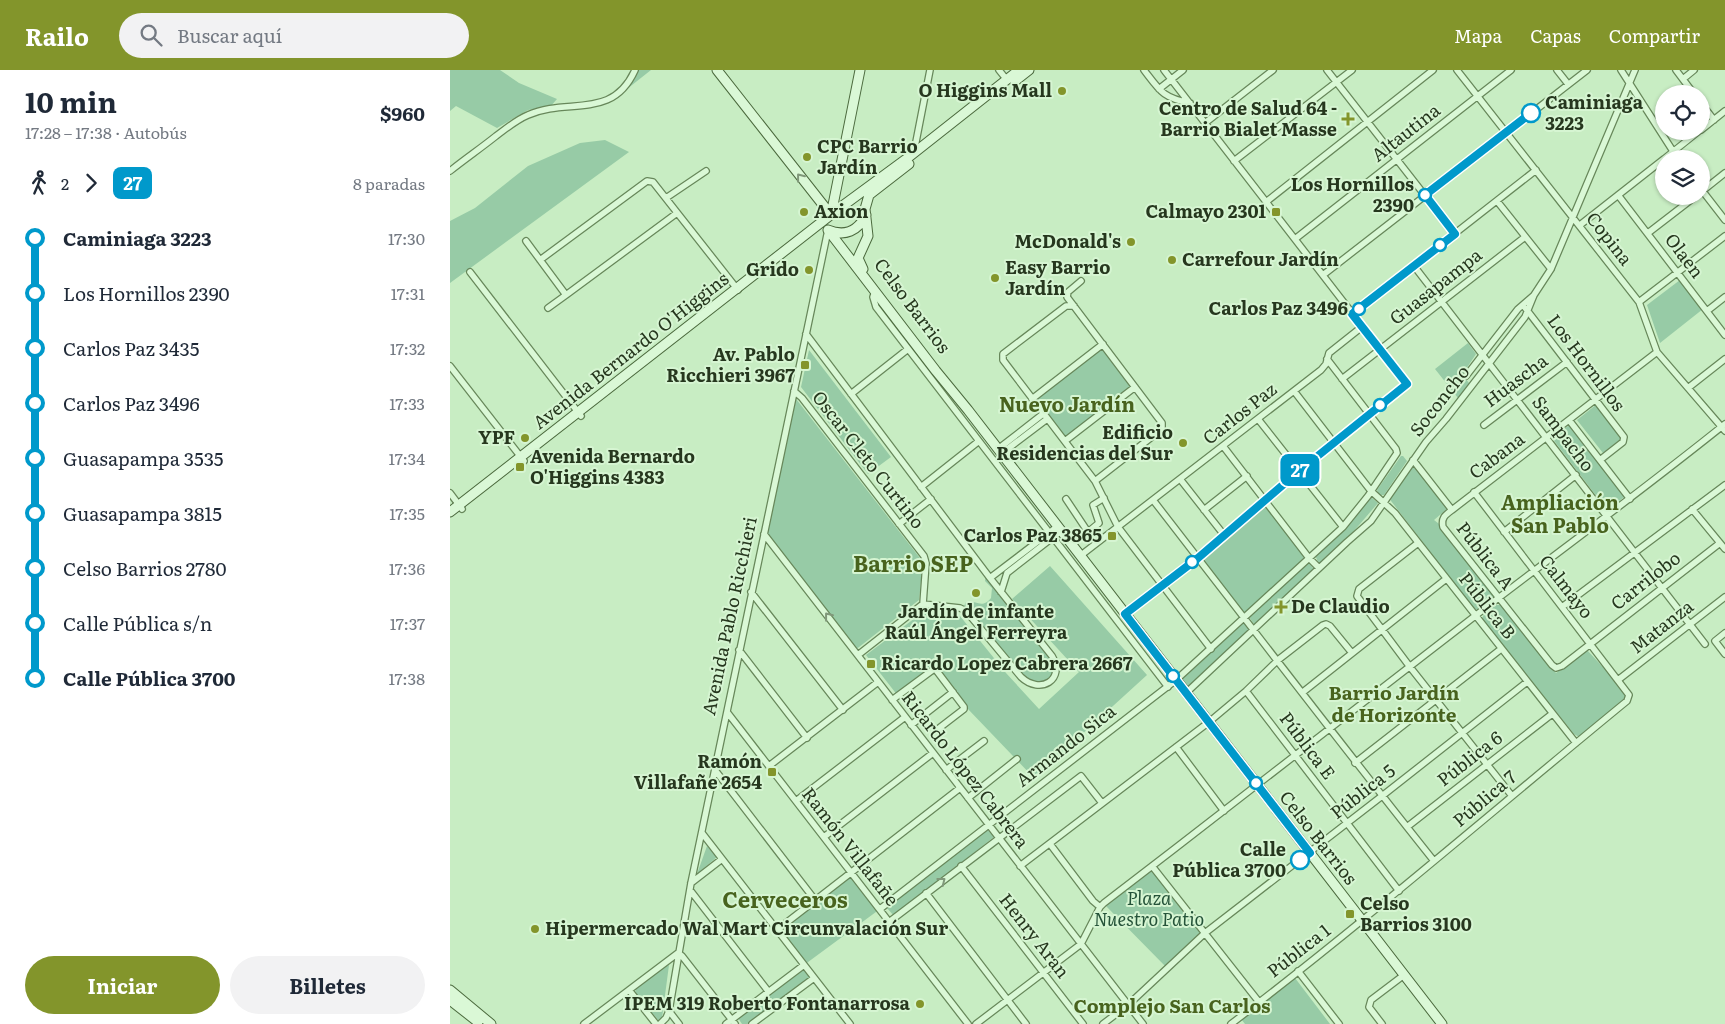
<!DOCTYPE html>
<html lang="es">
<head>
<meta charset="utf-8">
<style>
	body { margin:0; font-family:Literata,serif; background:#f2f2f3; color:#1f2937; height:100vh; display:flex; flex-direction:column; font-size:19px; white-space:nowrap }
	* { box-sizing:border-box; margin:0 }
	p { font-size:16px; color:#747a83 }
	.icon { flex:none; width:28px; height:28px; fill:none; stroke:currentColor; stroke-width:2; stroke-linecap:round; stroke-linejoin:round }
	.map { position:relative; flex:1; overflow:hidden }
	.drawer { display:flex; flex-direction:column; background:#fff; width:450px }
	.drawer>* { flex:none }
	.badge { padding:0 10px; border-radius:8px; font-size:18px; line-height:32px }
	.fabs { position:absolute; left:1205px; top:15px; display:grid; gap:10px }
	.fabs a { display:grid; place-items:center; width:55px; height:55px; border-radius:50%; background:#fff; box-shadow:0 1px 4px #0004; font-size:25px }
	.map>.badge { position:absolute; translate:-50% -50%; box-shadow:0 0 0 2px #fff }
	.legs { display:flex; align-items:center; gap:8px; height:55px; padding:0 25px; font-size:16px }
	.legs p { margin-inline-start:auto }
	.headline { display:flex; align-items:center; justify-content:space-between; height:85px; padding:0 25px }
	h1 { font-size:28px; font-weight:700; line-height:38px }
	.cta { display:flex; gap:10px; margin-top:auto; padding:10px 25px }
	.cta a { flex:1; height:58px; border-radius:30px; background:#83952b; color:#fff; font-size:20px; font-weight:700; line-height:58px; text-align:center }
	.cta a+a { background:#f2f2f3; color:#1f2937 }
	ul { padding:0 25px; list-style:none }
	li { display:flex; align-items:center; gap:18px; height:55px; font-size:19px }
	li i { display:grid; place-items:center; width:8px; height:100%; margin:0 6px; background:currentColor }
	li i::after { content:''; width:12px; height:12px; margin:-6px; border:4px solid; border-radius:50%; background:#fff }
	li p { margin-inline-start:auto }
	li:first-child i { background:linear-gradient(#0000 50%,currentColor 0) }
	li:last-child i { background:linear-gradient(currentColor 50%,#0000 0) }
	header { display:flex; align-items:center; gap:30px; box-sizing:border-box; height:70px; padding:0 25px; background:#83952b; color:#fff }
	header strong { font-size:24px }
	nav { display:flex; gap:28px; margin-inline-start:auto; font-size:18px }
	.search { width:350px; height:45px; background:#f2f2f3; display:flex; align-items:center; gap:12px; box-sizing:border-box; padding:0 18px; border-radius:28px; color:#747a83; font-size:19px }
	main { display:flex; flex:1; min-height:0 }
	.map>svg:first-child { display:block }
	.green { fill:#97cba6 }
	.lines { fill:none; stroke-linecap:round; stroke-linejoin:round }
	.street-casing { stroke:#67875a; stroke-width:8 }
	.secondary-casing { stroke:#4b693d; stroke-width:11 }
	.street { stroke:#daf8d6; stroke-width:5.5 }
	.secondary { stroke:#daf8d6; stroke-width:9 }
	.oneway { stroke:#80987a }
	.line-1-casing { stroke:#fff; stroke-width:11 }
	.line-1 { stroke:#0099cb; stroke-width:8 }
	.poi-dot { fill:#83952b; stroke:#d6f5d2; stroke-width:2 }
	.stop-1-dot { fill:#fff; stroke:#0099cb; stroke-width:2.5 }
	.labels { text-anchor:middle; stroke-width:4; stroke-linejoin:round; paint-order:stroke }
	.poi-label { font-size:18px; font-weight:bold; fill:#26371e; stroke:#d6f5d2; text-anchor:end }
	.stop-label { font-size:18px; font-weight:bold; fill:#26371e; stroke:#d6f5d2; text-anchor:end }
	.street-label { font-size:18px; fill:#26371e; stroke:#d6f5d2 }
	.park-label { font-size:18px; font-style:italic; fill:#255339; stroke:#d6f5d2 }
	.neighbourhood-label { font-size:19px; font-weight:bold; fill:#48631e; stroke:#d6f5d2 }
	.quarter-label { font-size:20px; font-weight:bold; fill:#48631e; stroke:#d6f5d2 }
	.district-label { font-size:22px; font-weight:bold; fill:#48631e; stroke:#d6f5d2 }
</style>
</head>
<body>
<header>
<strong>Railo</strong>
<div class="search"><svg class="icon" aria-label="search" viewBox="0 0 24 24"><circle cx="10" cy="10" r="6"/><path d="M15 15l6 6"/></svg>Buscar aquí</div>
<nav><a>Mapa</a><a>Capas</a><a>Compartir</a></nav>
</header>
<main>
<section class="drawer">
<div class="headline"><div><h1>10 min</h1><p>17:28 – 17:38 · Autobús</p></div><b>$960</b></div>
<div class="legs"><svg class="icon" aria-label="walk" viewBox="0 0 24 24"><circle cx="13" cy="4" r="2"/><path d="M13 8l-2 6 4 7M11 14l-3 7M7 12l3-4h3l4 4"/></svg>2<svg class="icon" aria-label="forward" viewBox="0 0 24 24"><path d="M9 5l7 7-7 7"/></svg><b class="badge" style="background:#0099cb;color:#fff">27</b><p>8 paradas</p></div>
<ul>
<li><i style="color:#0099cb"></i><b>Caminiaga 3223</b><p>17:30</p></li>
<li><i style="color:#0099cb"></i><span>Los Hornillos 2390</span><p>17:31</p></li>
<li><i style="color:#0099cb"></i><span>Carlos Paz 3435</span><p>17:32</p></li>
<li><i style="color:#0099cb"></i><span>Carlos Paz 3496</span><p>17:33</p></li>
<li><i style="color:#0099cb"></i><span>Guasapampa 3535</span><p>17:34</p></li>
<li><i style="color:#0099cb"></i><span>Guasapampa 3815</span><p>17:35</p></li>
<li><i style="color:#0099cb"></i><span>Celso Barrios 2780</span><p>17:36</p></li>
<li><i style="color:#0099cb"></i><span>Calle Pública s/n</span><p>17:37</p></li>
<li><i style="color:#0099cb"></i><b>Calle Pública 3700</b><p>17:38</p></li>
</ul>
<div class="cta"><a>Iniciar</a><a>Billetes</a></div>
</section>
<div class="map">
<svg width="1275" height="954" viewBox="0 0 1275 954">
	<rect width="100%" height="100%" fill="#c8edc3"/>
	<!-- green -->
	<path class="green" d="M0,0H50L69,13L107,29L100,37L78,40L47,58L6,36L0,41Z
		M185,0H201L177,19L175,17Z
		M155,70L179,82L0,213V151L25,138L78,96L130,73Z
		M1230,210L1253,239L1210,273L1197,235Z
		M1018,273L1026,284L1012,305L1020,314L1008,328L985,299Z
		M653,274L685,317L615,371L582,329Z
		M359,280L441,387L418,404L351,317Z
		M343,325L473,492L469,530L404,581L314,464Z
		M1147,334L1172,368L1153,383L1127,350Z
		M1122,353L1177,425L1157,440L1102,368Z
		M951,386H953L957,391L934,425H929L927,420Z
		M962,397L967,399L998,438L984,450L993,457L1044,525L1043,529L1028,540L1024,539L938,427Z
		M921,427L928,433L897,469L871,493L868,492L865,485L897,457Z
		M815,430L859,488L794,548L748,488Z
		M858,492L864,499L806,557L799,547Z
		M600,496L697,605L584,708L517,638L486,597L448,626L416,585L473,542L510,546L556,603L589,639L629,602L562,529Z
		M536,502L602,586L606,603L595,614L577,612L513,538L516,532L518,531C528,532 533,538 541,528L542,518L535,511Z
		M1046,535H1051L1106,603L1137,580L1179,625L1129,667L1124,664L1032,549L1034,544Z
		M797,550L803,558L737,622L729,612Z
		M537,759L544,767L444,846L437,838Z
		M257,776L267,787L247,804Z
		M703,799L752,861L715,896L655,835Z
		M401,802L430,839L354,895L327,860Z
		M219,895L212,948L209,951L185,923L186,919L216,896Z
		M355,899L361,907L297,954H292L288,948Z
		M845,908L880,954H795L791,949Z"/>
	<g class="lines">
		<!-- street casing -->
		<g class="street-casing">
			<path id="street" d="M549,0L557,10
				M694,0C710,21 713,28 740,33
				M877,0L1005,164
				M1007,0L1189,232L1207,282L1275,361
				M1107,0L1118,14
				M1171,0L1228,89
				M1226,0L1244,24
				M1233,9L1244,0
				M709,19L733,0
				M1251,33L1264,50
				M755,53L823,0
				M1251,60L1275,41
				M464,82L480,0
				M1214,89L1249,61
				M784,91L902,0
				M0,101C15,89 31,78 46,66C57,58 66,50 78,45C118,27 162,51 185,0
				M1251,119L1275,150
				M1251,122L1275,103
				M1168,125L1275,265
				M216,128L256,101
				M1047,131L1101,199
				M816,132L983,0
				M1130,155L1214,89
				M1198,163L1246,126
				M845,169L1061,0
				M76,171L116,225L227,143
				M90,190L197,111L203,112L288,220
				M964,196L1255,574
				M20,202L131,346
				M873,205L1137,0
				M631,211L618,222L617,227L712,353V359L645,411
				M425,221L423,227L426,237L718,617
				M1189,232L1275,166
				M1073,235L1174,367L1173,372L1150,390
				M624,236H616L553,284V290L645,411L668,457L761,579
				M98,238L116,225
				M1257,241L1275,227
				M902,244L1086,100
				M356,264L540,508L602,586C616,610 590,625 571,607L516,541L510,538L473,534L408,585
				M0,296L74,391
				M1016,306L1068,239L1083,226
				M892,309L1075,167
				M1238,318L1275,289
				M344,321L352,328L474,486L476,493L473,534
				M844,321L921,421L945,443L1126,673
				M401,324L458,279
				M582,329L653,274
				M808,349L893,457
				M1119,350L1180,429
				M1034,355L1117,292
				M615,371L685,317
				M773,376L859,488L869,498
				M548,379L593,344
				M551,384L597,349
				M963,390L1002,440C995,445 991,448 993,457L1102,595L1106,598L1112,596L1270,473
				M730,409L774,465
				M471,417L529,371
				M0,423L12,439
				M616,429L638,462L649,453L643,435L654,428
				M703,430C796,550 889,672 984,791
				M1242,439L1275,479
				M754,440L797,406
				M1002,440L1207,282
				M449,454L481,429
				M1054,462L1126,405
				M314,464L693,954
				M968,473L909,519L907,526L960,597L1062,726
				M630,486L871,300L876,294L879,283L913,256
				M540,508L608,456
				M301,522L393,640
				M551,522L557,503L611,461
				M1112,537L1275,415
				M675,544C772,470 862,389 957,314L714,0
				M1275,563L1265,571L1275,584
				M289,580L357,668
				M1168,610L1275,527
				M796,621L949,821
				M853,622L996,509
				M736,623L897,472L921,451L976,372L996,349L1075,247L1084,225L1101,199L1185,0
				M442,630L484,599L486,600L514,637V639L488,659
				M277,642L518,954
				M461,655L503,622
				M726,677L774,741
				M905,693L1051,579
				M319,696L428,612
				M265,700L365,830
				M496,700L534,671
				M518,728L567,689
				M346,731L455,647
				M957,757L1102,644
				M252,763L400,954
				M374,767L483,683
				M600,774L643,831L650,837
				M511,796L633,954
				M570,796L759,652L796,621L828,590L873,555L876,554L880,556L902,583
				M702,796L809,932
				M241,813L272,789
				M240,820L318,921
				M476,823L576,954
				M430,839L726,610L893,457L918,426L947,383L946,379L877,289
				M439,852L631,706L652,733
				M327,860L510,718
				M228,883L232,886L285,954
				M848,901L889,954
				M179,920L206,954
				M219,941L229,954
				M134,954L228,883
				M210,954L216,948L219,941L241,813L378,160
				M276,954L354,895
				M302,954L364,908
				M526,954L631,874L650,837L654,833C778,738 901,642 1025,546C1108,482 1193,420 1275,354
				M653,954L678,935L755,863L932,726L1077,612
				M781,954C916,851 1045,739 1177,631L1179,625L1024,422
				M932,954L919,937L921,930L954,905"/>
		</g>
		<!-- secondary casing -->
		<g class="secondary-casing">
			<path id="secondary" d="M267,0L381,145
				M565,11L579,0
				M381,145L410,0
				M378,160L486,301L518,340L992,954
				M378,160C395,167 408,161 416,145
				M413,199L408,188L418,166L415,139L419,125L459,94
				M0,442L387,140L455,90L569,0
				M0,920L41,954
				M0,930L28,952"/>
		</g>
		<!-- street -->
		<use href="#street" class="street"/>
		<!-- secondary -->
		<use href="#secondary" class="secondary"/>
	</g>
	<!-- one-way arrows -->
	<defs><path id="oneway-chevron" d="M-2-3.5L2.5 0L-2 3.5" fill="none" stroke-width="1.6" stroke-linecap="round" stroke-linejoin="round" transform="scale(1.25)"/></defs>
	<g class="oneway">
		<use href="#oneway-chevron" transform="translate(350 107) rotate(-128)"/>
		<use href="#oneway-chevron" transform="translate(378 546) rotate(-128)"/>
		<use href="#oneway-chevron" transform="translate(492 811) rotate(-38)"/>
	</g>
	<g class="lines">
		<!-- line-1 casing -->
		<g class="line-1-casing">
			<path id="line-1" d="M850,790L860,783L675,544L748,488L849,401L957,314L902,244L1005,164L975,125L1081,43"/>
		</g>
		<!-- line-1 -->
		<use href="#line-1" class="line-1"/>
	</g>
	<!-- markers -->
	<g class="poi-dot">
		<circle cx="612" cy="21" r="5"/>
		<path d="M895.5 41.5h5v5h5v5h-5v5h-5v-5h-5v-5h5z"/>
		<circle cx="357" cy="87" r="5"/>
		<circle cx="354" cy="142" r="5"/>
		<rect x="821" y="137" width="10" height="10" rx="2.5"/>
		<circle cx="681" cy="172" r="5"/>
		<circle cx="722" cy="190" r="5"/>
		<circle cx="359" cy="200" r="5"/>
		<circle cx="545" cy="208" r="5"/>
		<rect x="350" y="290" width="10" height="10" rx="2.5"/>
		<circle cx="75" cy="368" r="5"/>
		<circle cx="733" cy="373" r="5"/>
		<rect x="65" y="392" width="10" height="10" rx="2.5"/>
		<rect x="657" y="461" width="10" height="10" rx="2.5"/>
		<circle cx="526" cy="523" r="5"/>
		<path d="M828.5 529.5h5v5h5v5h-5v5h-5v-5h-5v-5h5z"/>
		<rect x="416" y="589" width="10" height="10" rx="2.5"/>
		<rect x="317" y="697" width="10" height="10" rx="2.5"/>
		<rect x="895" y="839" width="10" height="10" rx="2.5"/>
		<circle cx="85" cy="859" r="5"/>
		<circle cx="470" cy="934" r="5"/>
	</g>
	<g class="stop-1-dot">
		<circle cx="1081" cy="43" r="9"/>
		<circle cx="975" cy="125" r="6"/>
		<circle cx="990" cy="175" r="6"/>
		<circle cx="909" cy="239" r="6"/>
		<circle cx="930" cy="335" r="6"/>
		<circle cx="742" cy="492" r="6"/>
		<circle cx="723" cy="606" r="6"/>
		<circle cx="806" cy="713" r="6"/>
		<circle cx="850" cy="790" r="9"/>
	</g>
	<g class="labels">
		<!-- poi labels -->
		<g class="poi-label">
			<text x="602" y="27">O Higgins Mall</text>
			<text x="887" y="45">Centro de Salud 64 -<tspan x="887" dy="21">Barrio Bialet Masse</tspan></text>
			<text x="367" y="83" text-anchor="start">CPC Barrio<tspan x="367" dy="21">Jardín</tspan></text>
			<text x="364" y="148" text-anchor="start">Axion</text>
			<text x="816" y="148">Calmayo 2301</text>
			<text x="671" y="178">McDonald's</text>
			<text x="732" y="196" text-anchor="start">Carrefour Jardín</text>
			<text x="555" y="204" text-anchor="start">Easy Barrio<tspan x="555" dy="21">Jardín</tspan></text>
			<text x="349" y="206">Grido</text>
			<text x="345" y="291">Av. Pablo<tspan x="345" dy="21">Ricchieri 3967</tspan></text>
			<text x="723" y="369">Edificio<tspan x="723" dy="21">Residencias del Sur</tspan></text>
			<text x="65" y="374">YPF</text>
			<text x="80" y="393" text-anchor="start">Avenida Bernardo<tspan x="80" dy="21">O'Higgins 4383</tspan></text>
			<text x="652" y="472">Carlos Paz 3865</text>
			<text x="841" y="543" text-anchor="start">De Claudio</text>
			<text x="526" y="548" text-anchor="middle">Jardín de infante<tspan x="526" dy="21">Raúl Ángel Ferreyra</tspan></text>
			<text x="431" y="600" text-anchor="start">Ricardo Lopez Cabrera 2667</text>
			<text x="312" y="698">Ramón<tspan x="312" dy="21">Villafañe 2654</tspan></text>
			<text x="910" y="840" text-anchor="start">Celso<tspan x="910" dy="21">Barrios 3100</tspan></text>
			<text x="95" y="865" text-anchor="start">Hipermercado Wal Mart Circunvalación Sur</text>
			<text x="460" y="940">IPEM 319 Roberto Fontanarrosa</text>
		</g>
		<!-- stop labels -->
		<g class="stop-label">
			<text x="1095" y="39" text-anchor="start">Caminiaga<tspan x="1095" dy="21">3223</tspan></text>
			<text x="964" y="121">Los Hornillos<tspan x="964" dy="21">2390</tspan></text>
			<text x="898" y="245">Carlos Paz 3496</text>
			<text x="836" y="786">Calle<tspan x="836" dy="21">Pública 3700</tspan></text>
		</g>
		<!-- street labels -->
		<g class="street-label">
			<text transform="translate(956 63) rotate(-38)" y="6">Altautina</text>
			<text transform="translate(1159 169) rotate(52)" y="6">Copina</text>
			<text transform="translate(1234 186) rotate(53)" y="6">Olaen</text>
			<text transform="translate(986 217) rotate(-38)" y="6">Guasapampa</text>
			<text transform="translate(462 236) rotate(53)" y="6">Celso Barrios</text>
			<text transform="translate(181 281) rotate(-38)" y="6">Avenida Bernardo O'Higgins</text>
			<text transform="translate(1136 293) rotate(53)" y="6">Los Hornillos</text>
			<text transform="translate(1066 311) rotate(-37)" y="6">Huascha</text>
			<text transform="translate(990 331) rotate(-52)" y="6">Soconcho</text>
			<text transform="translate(790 344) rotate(-38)" y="6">Carlos Paz</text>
			<text transform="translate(1113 364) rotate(53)" y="6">Sampacho</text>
			<text transform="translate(1047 386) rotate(-37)" y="6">Cabana</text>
			<text transform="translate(418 390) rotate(52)" y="6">Oscar Cleto Curtino</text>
			<text transform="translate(1035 486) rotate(52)" y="6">Pública A</text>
			<text transform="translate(1196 511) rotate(-38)" y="6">Carrilobo</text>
			<text transform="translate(1116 517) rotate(52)" y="6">Calmayo</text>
			<text transform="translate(1037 536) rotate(52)" y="6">Pública B</text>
			<text transform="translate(280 546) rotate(-78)" y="6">Avenida Pablo Ricchieri</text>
			<text transform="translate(1212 557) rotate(-38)" y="6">Matanza</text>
			<text transform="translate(616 676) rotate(-38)" y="6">Armando Sica</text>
			<text transform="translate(857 676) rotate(53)" y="6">Pública E</text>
			<text transform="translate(1020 689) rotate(-38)" y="6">Pública 6</text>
			<text transform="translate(515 700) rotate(52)" y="6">Ricardo López Cabrera</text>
			<text transform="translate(913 722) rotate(-38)" y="6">Pública 5</text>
			<text transform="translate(1035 729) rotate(-40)" y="6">Pública 7</text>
			<text transform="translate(868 768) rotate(52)" y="6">Celso Barrios</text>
			<text transform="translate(400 777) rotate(52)" y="6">Ramón Villafañe</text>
			<text transform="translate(584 866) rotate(52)" y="6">Henry Aran</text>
			<text transform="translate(849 881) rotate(-38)" y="6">Pública 1</text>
		</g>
		<!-- park labels -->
		<g class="park-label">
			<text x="699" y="835">Plaza<tspan x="699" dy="21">Nuestro Patio</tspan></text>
		</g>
		<!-- neighbourhood labels -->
		<g class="neighbourhood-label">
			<text x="944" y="630">Barrio Jardín<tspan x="944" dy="22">de Horizonte</tspan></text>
			<text x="722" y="943">Complejo San Carlos</text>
		</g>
		<!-- quarter labels -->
		<g class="quarter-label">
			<text x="617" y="342">Nuevo Jardín</text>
			<text x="1110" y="440">Ampliación<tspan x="1110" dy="23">San Pablo</tspan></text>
		</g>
		<!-- district labels -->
		<g class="district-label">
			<text x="463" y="502">Barrio SEP</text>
			<text x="335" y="838">Cerveceros</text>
		</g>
	</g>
</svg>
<div class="fabs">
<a><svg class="icon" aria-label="locate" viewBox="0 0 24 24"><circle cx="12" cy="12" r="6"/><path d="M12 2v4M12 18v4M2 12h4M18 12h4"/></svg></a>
<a><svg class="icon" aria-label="layers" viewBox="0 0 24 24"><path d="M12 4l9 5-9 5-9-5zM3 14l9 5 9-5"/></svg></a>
</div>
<b class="badge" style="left:850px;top:400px;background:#0099cb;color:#fff">27</b>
</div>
</main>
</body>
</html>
